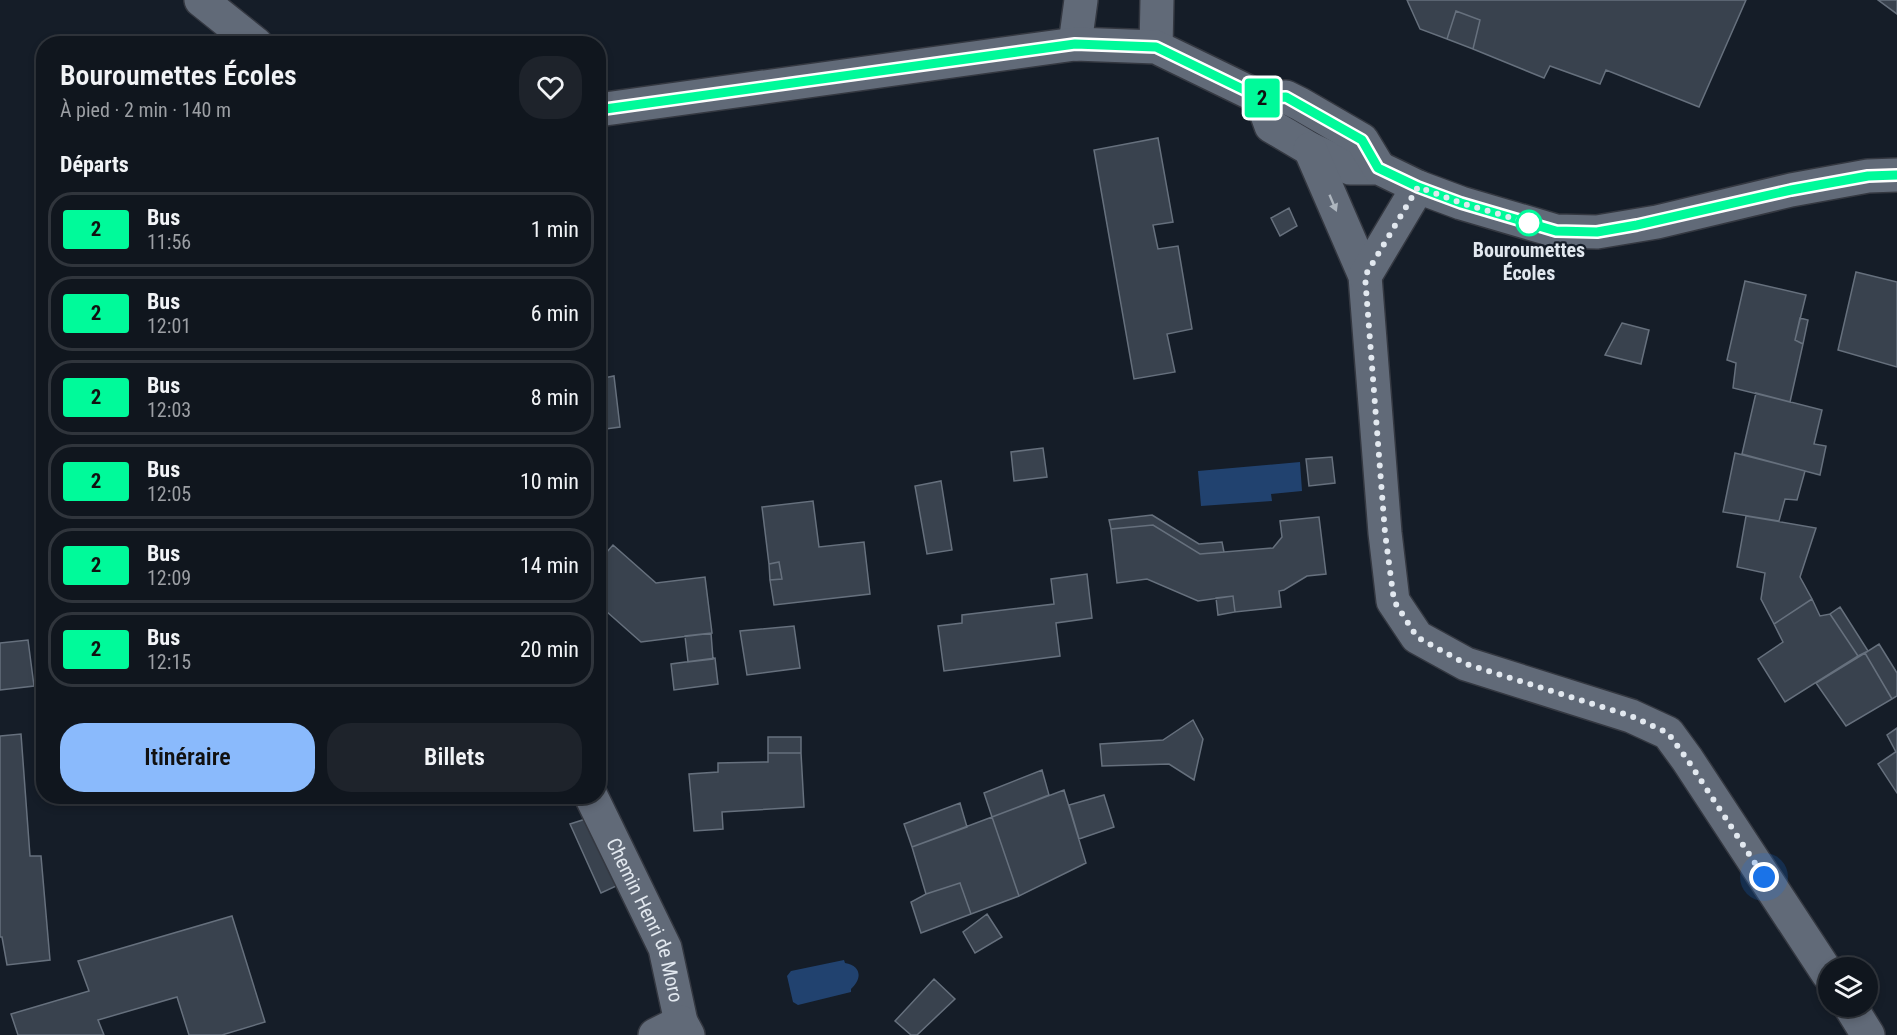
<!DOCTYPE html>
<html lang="fr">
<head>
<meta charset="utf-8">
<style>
	body { margin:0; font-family:"Roboto Condensed",sans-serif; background:#1e232b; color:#f1f3f6; height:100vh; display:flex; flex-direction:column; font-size:22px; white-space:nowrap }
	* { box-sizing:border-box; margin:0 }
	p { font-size:20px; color:#9c9fa4 }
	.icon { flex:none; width:33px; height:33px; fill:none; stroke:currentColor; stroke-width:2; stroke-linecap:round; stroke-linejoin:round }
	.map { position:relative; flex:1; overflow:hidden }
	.drawer { position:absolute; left:36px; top:36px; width:570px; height:768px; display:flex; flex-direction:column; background:#10161e; border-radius:24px; box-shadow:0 3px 9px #0003,0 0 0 2px #30353c }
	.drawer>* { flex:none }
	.badge { padding:0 12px; border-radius:4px; font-size:21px; line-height:39px }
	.fabs { position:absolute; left:1818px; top:957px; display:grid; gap:12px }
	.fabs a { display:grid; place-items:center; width:60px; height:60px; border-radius:50%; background:#10161e; box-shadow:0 3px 9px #0003,0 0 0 2px #30353c; font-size:30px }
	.you { position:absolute; width:30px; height:30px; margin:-15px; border:4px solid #fff; border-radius:50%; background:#1a73e8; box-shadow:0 0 0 9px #1a73e833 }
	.map>.badge { position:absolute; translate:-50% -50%; box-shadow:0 0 0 3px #fff }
	h2 { padding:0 24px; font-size:22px; line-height:54px }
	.round { display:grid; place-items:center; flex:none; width:63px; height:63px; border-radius:24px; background:#1e232b }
	.head { display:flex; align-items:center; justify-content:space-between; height:102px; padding:0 24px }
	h1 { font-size:28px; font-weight:600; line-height:45px }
	.cta { display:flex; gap:12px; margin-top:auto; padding:12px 24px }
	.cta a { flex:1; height:69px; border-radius:24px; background:#8abafc; color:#111; font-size:24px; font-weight:600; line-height:69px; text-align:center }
	.cta a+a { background:#1e232b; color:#f1f3f6 }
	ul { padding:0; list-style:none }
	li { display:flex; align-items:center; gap:18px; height:75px; margin:0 12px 9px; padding:0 12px; border:3px solid #30353c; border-radius:24px }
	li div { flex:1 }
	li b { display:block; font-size:22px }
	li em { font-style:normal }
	li .badge { min-width:66px; font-weight:700; text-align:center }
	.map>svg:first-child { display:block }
	.water { fill:#21426f }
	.building { fill:#39424e; stroke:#66707d; stroke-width:1.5 }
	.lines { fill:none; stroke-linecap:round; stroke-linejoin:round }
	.minor-casing { stroke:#343841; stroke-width:36 }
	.minor { stroke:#616a78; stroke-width:33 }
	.oneway { fill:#aeb6bf }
	.line-casing { stroke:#fff; stroke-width:14 }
	.line { stroke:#00fa9a; stroke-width:9 }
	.walk { stroke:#e2e8ef; stroke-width:6; stroke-dasharray:0 10.8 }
	.stop-dot { fill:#fff; stroke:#00fa9a; stroke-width:3 }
	.labels { text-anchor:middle; stroke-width:4.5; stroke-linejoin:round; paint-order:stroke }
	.stop-label { font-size:20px; font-weight:bold; fill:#e2e8ef; stroke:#151d28 }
	.street-label { font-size:20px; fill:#e2e8ef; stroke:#151d28 }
</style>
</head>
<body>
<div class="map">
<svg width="1897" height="1035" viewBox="0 0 1897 1035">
	<rect width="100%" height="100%" fill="#151d28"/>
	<!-- water -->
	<path class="water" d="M1300,462L1302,491L1271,494L1272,501L1201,506L1198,471Z
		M844,960L845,963C862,966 862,979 851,989V992L798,1005L793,1002L787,976L791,971Z"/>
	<!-- building -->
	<path class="building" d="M1407,0H1746L1699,107L1606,70L1600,84L1550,66L1544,78L1473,49L1480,20L1456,11L1447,39L1420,29Z
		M1878,0H1897V14Z
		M1456,11L1480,20L1473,49L1447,39Z
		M1158,138L1173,222L1153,225L1158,249L1178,246L1192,329L1167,334L1175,372L1134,379L1094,150Z
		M1289,208L1297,226L1280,236L1271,218Z
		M1856,272L1897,282V367L1838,350Z
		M1745,281L1806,295L1795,340L1803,344L1790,402L1733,388L1736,363L1727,360Z
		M1800,318L1808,320L1803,344L1795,340Z
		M1622,323L1649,330L1641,364L1605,355Z
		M614,376L620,427L598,430V379Z
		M1756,393L1822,410L1814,444L1826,446L1820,475L1742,454Z
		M1043,448L1047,477L1014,481L1011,452Z
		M1735,453L1805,471L1797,500L1785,499L1779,521L1723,512Z
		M1332,457L1335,483L1309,486L1306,459Z
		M941,481L952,550L927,554L915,486Z
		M813,501L819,547L864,542L870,594L774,605L770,580L782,579L779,562L769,564L762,507Z
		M1152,515L1199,544L1222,542L1224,552L1200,554L1153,525L1111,529L1109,520Z
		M1746,516L1816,528L1800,577L1812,599L1774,624L1761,599L1765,573L1737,567Z
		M1319,517L1326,574L1307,576L1284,590L1279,591L1281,607L1235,612L1233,596L1198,601L1147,579L1117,583L1111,529L1153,525L1200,554L1273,548L1282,537L1280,521Z
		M613,545L656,583L705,577L712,633L641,642L598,604V562Z
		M779,562L782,579L770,580L769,564Z
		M1087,574L1092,618L1056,623L1060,656L944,671L938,626L962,623V615L1054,604L1051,579Z
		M1233,596L1235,612L1218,615L1216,598Z
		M1812,599L1820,616L1830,614L1858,656L1785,702L1758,659L1783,642L1774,624Z
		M1840,607L1868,651L1858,656L1830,614Z
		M794,626L800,668L747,675L740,631Z
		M711,633L713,659L688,662L685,636Z
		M28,640L34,686L0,690V643Z
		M1879,644L1897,673V696L1892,699L1865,653Z
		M1865,653L1892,699L1846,726L1816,683Z
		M715,658L718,684L674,690L671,664Z
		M1193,720L1203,739L1194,780L1169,764L1102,766L1100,744L1163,740Z
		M1897,728V751L1896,752L1887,735Z
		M21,734L30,856H41L50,960L7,965L2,937H0V736Z
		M768,737H801V753H768Z
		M1897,751V793L1878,764Z
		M768,753H801L804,807L722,812L723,829L694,831L689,774L718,772V763L768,762Z
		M1042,770L1049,795L992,817L984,793Z
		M1064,790L1086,863L1019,896L992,817Z
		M1104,795L1114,827L1079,839L1069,805Z
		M960,803L967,827L912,847L904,824Z
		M592,817L625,882L601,893L570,824Z
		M992,817L1019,896L971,914L960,883L926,894L912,847Z
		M960,883L971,914L921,933L911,902L926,894Z
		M987,914L1002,937L975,953L963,932Z
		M232,916L265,1022L222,1035H189L177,997L98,1020L104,1035H18L11,1014L89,991L78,961Z
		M934,979L955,999L917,1035H911L895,1021Z"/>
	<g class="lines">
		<!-- minor casing -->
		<g class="minor-casing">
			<g id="minor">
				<path d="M201,0L256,44"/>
				<path d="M1075,44L1081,0"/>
				<path d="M1156,47L1157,0"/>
				<path d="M1261,98L1271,126L1310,149L1350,168H1379L1418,187L1461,203L1556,231L1597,232L1657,222L1791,190L1868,176L1897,175"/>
				<path d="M598,110L1075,44L1156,47L1261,98L1286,97L1300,104L1362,140L1379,168"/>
				<path d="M1310,149L1365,276L1385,533L1393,601L1417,637L1466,664L1631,716L1668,733L1687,759L1828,974"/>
				<path d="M1365,276L1418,187"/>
				<path id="s1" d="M591,796L665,948L681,1022L688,1035"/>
				<path d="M1850,1006L1868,1035"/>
				<path d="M655,1035L681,1022"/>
			</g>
		</g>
		<!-- minor -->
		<use href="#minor" class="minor"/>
	</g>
	<!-- one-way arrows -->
	<defs><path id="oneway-solid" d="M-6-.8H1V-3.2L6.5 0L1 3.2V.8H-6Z" transform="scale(1.5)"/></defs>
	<use class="oneway" href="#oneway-solid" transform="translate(1333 203) rotate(67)"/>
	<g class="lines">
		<!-- line casing -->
		<g class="line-casing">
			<path id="line" d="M598,110L1075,44L1156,47L1261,98L1286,97L1362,140L1378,168L1418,187L1461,203L1556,231L1597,232L1637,225L1791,190L1868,176L1897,175"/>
		</g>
		<!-- line -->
		<use href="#line" class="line"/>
		<!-- walk -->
		<path class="walk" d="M1529,223L1461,203L1418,187L1365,276L1385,533L1394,601L1417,637L1466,664L1631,716L1668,733L1687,759L1764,877"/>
	</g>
	<!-- markers -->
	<circle class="stop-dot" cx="1529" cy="223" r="12"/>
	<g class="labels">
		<!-- stop labels -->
		<g class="stop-label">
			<text x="1529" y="257">Bouroumettes<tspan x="1529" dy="23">Écoles</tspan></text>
		</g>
		<!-- street labels -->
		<g class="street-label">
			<text dy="7" stroke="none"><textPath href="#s1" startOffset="136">Chemin Henri de Moro</textPath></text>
		</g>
	</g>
</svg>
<div class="fabs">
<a><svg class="icon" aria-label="layers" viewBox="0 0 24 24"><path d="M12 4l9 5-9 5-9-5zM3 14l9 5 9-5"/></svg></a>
</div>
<div class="you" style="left:1764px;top:877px"></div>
<b class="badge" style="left:1262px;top:98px;background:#00fa9a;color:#111">2</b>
<section class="drawer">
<div class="head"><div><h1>Bouroumettes Écoles</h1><p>À pied · 2 min · 140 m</p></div><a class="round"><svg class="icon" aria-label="heart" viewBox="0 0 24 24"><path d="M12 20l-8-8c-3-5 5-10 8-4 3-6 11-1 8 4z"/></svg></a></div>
<h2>Départs</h2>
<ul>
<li><span class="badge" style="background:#00fa9a;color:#111">2</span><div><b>Bus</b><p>11:56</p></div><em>1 min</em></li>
<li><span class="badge" style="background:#00fa9a;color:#111">2</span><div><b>Bus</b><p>12:01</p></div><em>6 min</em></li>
<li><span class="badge" style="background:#00fa9a;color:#111">2</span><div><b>Bus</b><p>12:03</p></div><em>8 min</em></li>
<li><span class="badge" style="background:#00fa9a;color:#111">2</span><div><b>Bus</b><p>12:05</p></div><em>10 min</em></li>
<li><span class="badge" style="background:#00fa9a;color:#111">2</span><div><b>Bus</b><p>12:09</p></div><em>14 min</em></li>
<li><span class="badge" style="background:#00fa9a;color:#111">2</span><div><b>Bus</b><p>12:15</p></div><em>20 min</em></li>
</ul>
<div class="cta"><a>Itinéraire</a><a>Billets</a></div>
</section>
</div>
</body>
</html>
